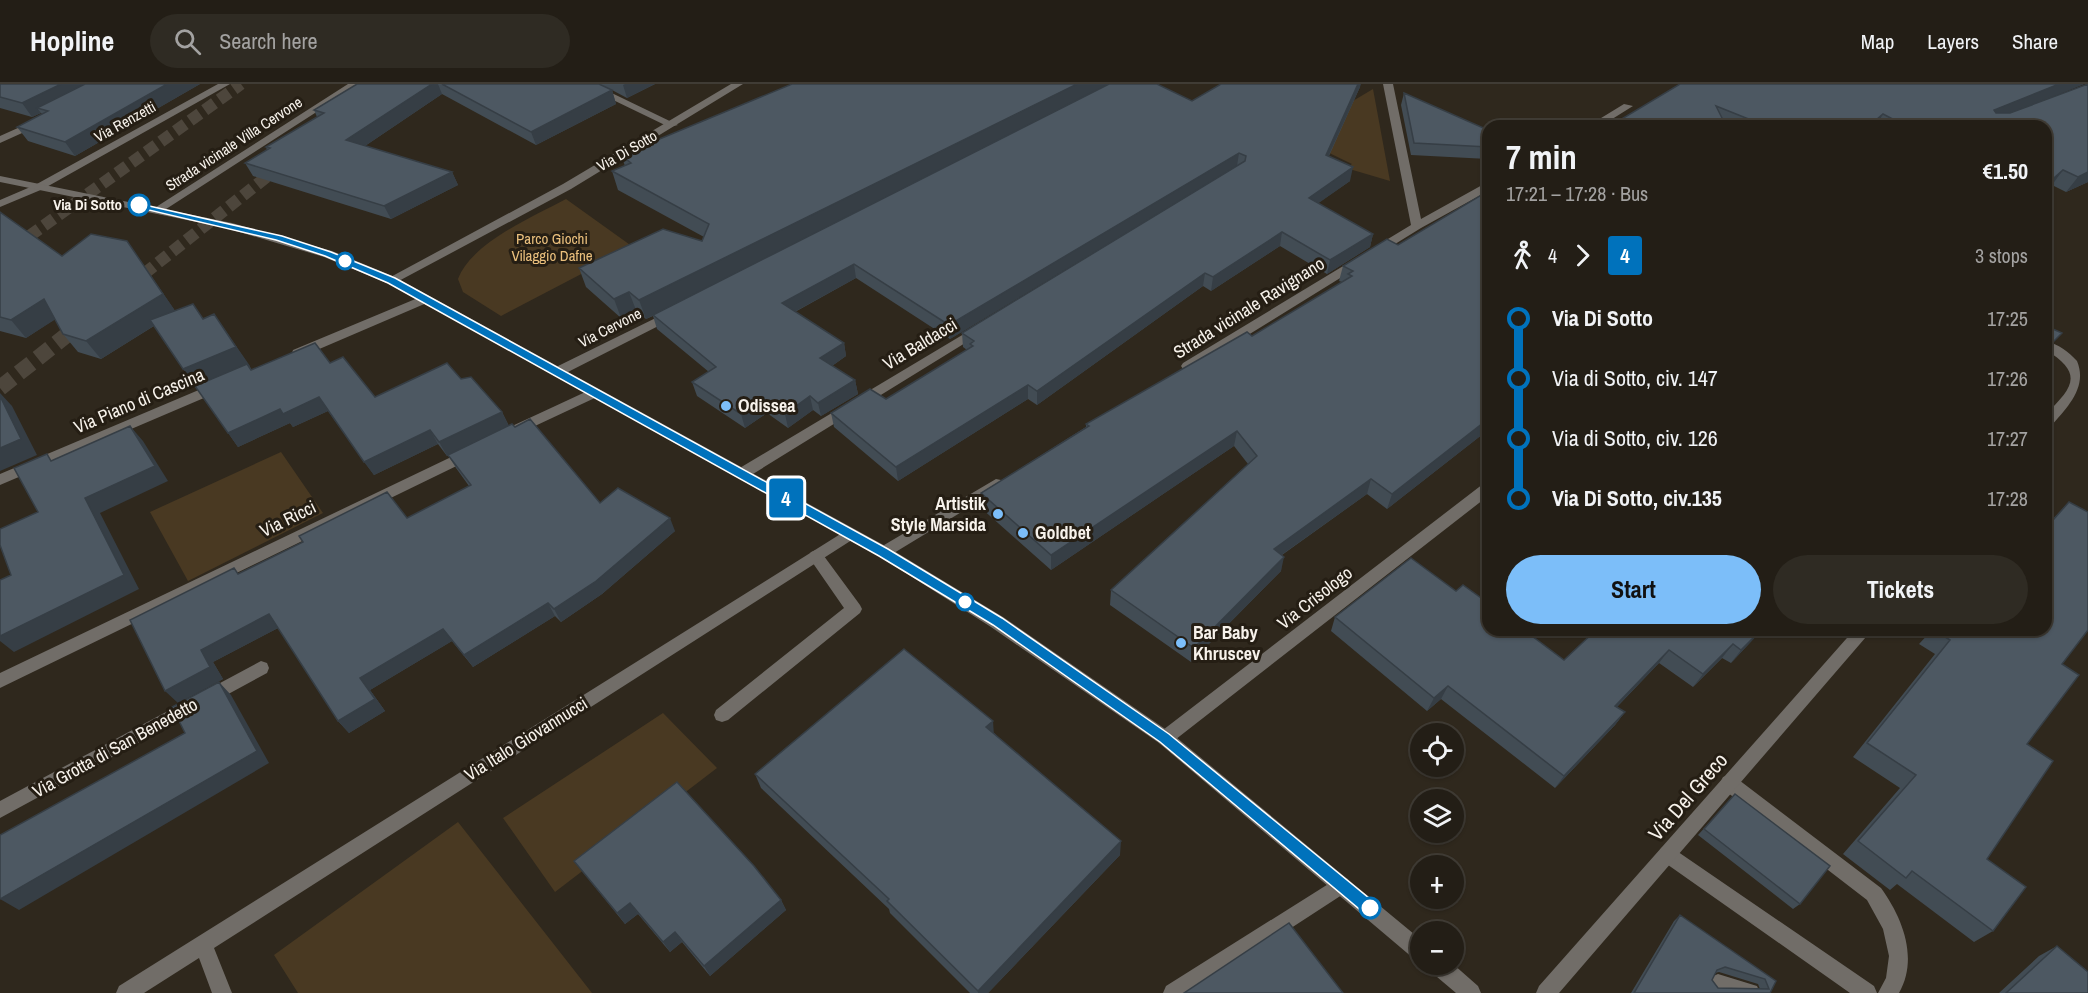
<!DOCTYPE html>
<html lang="en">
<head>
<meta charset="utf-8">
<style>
	body { margin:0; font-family:"Archivo Narrow",sans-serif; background:#2f2b23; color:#f1f3f6; height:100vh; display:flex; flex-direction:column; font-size:22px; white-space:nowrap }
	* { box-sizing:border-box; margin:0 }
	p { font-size:20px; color:#a3a2a1 }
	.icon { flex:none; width:33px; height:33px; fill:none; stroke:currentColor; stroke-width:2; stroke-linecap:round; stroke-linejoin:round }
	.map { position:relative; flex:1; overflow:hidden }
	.details { position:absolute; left:1482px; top:36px; width:570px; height:516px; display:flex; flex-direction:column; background:#231e16; border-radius:18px; box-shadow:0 2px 4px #0004,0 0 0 2px #403c35 }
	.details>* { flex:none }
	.badge { padding:0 12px; border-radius:4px; font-size:21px; line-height:39px }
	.buttons { position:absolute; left:1410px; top:639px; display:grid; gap:12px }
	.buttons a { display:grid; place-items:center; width:54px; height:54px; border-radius:50%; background:#231e16; box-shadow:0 2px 4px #0004,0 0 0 2px #403c35; font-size:30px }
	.map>.badge { position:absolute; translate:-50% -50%; box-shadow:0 0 0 3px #fff }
	.legs { display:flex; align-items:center; gap:9px; height:66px; padding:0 24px; font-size:20px }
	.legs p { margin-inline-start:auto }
	.head { display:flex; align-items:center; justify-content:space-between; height:102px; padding:0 24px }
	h1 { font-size:33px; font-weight:700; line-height:45px }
	.action { display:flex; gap:12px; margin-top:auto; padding:12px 24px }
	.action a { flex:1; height:69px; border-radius:36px; background:#7cbef9; color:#111; font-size:24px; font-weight:700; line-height:69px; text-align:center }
	.action a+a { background:#2f2b23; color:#f1f3f6 }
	ul { padding:0 24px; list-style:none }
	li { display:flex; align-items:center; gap:21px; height:60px; font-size:22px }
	li i { display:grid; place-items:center; width:9px; height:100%; margin:0 8px; background:currentColor }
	li i::after { content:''; width:15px; height:15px; margin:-8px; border:4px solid; border-radius:50%; background:#231e16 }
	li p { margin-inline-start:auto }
	li:first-child i { background:linear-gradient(#0000 50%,currentColor 0) }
	li:last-child i { background:linear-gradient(currentColor 50%,#0000 0) }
	header { display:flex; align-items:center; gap:36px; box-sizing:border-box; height:84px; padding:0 30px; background:#231e16; border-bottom:2px solid #403c35 }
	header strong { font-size:28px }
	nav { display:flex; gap:33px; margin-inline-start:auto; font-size:21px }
	.search { width:420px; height:54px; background:#2f2b23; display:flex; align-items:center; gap:15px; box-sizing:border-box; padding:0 21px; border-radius:33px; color:#a3a2a1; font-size:22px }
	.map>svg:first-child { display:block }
	.green { fill:#493922 }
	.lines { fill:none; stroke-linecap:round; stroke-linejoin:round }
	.trunk-tunnel-far1 { stroke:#4d463c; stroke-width:12; stroke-dasharray:12 6; stroke-linecap:butt }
	.trunk-tunnel { stroke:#4d463c; stroke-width:16; stroke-dasharray:16 8; stroke-linecap:butt }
	.service { fill:#716d68; fill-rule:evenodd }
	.minor { fill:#716d68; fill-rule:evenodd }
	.tertiary { fill:#716d68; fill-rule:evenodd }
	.wall { fill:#424c54; fill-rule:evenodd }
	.shaded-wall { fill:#363e45 }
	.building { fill:#4d5862; stroke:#363e45; stroke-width:1.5; fill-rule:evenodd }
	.line-1 { fill:#0072bc; stroke:#fff; stroke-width:1.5 }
	.stop-1-dot { fill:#fff; stroke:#0072bc; stroke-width:3 }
	.poi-dot { fill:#7cbef9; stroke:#251e14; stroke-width:2 }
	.labels { text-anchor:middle; stroke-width:6; stroke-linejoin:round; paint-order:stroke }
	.far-street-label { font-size:15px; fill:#f7f2eb; stroke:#251e14 }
	.far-stop-label { font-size:15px; font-weight:bold; fill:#f7f2eb; stroke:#251e14; text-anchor:end }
	.far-park-label { font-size:15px; fill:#ebc07d; stroke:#251e14 }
	.street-label { font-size:18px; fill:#f7f2eb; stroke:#251e14 }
	.poi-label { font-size:18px; font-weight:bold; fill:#f7f2eb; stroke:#251e14; text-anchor:start }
	.near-street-label { font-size:21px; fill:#f7f2eb; stroke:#251e14 }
</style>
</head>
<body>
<header>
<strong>Hopline</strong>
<div class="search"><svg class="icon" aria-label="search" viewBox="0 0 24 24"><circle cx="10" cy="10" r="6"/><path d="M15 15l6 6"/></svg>Search here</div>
<nav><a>Map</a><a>Layers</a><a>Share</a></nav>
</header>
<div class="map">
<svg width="2088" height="909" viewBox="0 0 2088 909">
	<rect width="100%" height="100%" fill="#2f281d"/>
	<!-- green -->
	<path class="green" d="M1373,5L1390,97L1346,84L1352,80L1294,52Z
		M566,115L633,163L501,232L463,208L458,195C472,158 533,133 566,115Z
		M281,368L323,429L188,497L150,428Z
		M663,629L717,684L555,808L503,734Z
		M458,738L592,909H298L274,871Z"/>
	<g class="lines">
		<!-- trunk-tunnel-far1 -->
		<path class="trunk-tunnel-far1" d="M0,173L241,0
			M130,201L279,83"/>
		<!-- trunk-tunnel -->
		<path class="trunk-tunnel" d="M0,304L82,239"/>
		<!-- service -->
		<path class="service" d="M580,0H593L678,41L669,43Z
			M816,466L821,468L860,521L862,525L860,529L728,636L722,638L716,636L714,631L716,626L844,524L808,472L811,468Z
			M1729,691L1735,693L1881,804C1902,833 1919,874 1899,909H1878L1886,894L1889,872L1883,845L1867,816L1723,705L1720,699L1723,693Z
			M1668,761L1874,902L1877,909H1850L1661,776L1659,770L1661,764Z
			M1718,890L1757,902L1760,909L1711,907L1708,900L1711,893Z"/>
		<!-- minor -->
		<path class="minor" d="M218,0H230L43,105L0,123V116L35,101Z
			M348,0H360L163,127L159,128L153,125Z
			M731,0H743L571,105L395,199L391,200L385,196L563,100Z
			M1383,0H1393L1421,135L1484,100L1488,99V107L1421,144L1193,285H1183L1181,282L1183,279L1411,141Z
			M1624,20L1633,22L1601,42H1588Z
			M38,35L42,36V40L0,59V52Z
			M425,211L429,212L431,215L429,218L303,272H293L292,269L293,266Z
			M674,225L678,226L680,229L678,232L564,290L559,291L552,287L554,284Z
			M979,241L985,245L983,248L748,393H738L736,389L738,385Z
			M2046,257C2058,260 2069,268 2077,277C2088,303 2067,324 2051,342L2046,344V330C2072,304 2085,290 2046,266Z
			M220,297L225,299L227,302L225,305L0,401V390Z
			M594,304L601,309L599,312L520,349L515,351L508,346L510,343Z
			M470,364L475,365L477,369L475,373L0,604V589Z
			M996,395L1001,396L1003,400L1001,404L889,472H879L876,468L879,464Z
			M1488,399V412L1171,659L1165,662L1159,659L1156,654L1159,649L1483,400Z
			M850,444L855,446L857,450L855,454L214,864L232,909H212L199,874L144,909H116L119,902Z
			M1854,546H1872L1559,909H1536L1539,902Z
			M261,577L267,579L269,584L267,589L0,734V717Z
			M1341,792L1348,795L1350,801L1348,807L1191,909H1163L1166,902Z"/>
		<!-- tertiary -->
		<path class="tertiary" d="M0,92L232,139L332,167L395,193L889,464L1003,533L1171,649L1420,855V877L1413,874L1159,659L991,543L879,472L554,290L387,199L324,173L226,144L0,98Z
			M1427,880H1453L1478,902L1481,909H1456L1430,887Z"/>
	</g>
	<!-- wall -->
	<path class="wall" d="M0,0H200L75,72L28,57L17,43L42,30L41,29L32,33L0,24Z
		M357,0H655L627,14L612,6L616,20L536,61L442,10L365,62L452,88L458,101L391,135L253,92L245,79L267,66L266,63L317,33L314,26Z
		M1680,0H2084L2037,19L2088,0V98L2066,108L2052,101L2046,42H1610Z
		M1360,3L1329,72L1350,97L1318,119L1373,150L1370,163L1327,190L1280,162L1211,207L1203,202L1037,321L1028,315L898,397L834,343L831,329L886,315L967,266L963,263L962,249L1237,82L950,255L856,194L795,228L844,259L846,272L832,282L855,296L858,310L821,332L813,326L788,344L767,329L745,344L697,312L692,298L709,288L657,245L653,232L646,235L636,226L621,234L586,203L579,184L702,157L704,153L618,106L612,87L625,82L621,71L1192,17Z
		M1404,9L1488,46V75L1411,71L1401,21Z
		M0,128L62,172L127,157L175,227L204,234L214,230L252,286L330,279L375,313L461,295L502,328L509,342L600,419L675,447L602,510L561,538L555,532L473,583L452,557L370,606L385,627L349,649L338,637L278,544L213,578L223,595L178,619L239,490L407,434L469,402L456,384L448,371L447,372L438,360L374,391L328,327L293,343L290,339L238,363L154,242L101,275L78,268L63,250L55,235L26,254L0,247Z
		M1387,155L1488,346L1387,425L1367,410L1282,471L1281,487L1191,578L1110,521L1111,506L1248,380L1234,362L1051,486L981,424V409L1086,343V340L1252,252L1342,198L1339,197L1343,182Z
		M1488,417V460L1483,427Z
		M2069,418L2062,580L2027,660L1987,775L1993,847L1974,858L1897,800L1890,806L1843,770L1900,704L1853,673L1935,570L1919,560L1932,546H2046V442Z
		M1456,507L1564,576L1758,550L1731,579L1722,574L1693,603L1659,579L1617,623L1625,628L1615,641L1555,704L1441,615L1427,627L1331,547L1335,533Z
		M994,649L1120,771L988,909H970L890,829L889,825L761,704L755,690Z
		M1729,717L1800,820L1793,825L1698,751Z
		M574,777L781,816L786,826L710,892L682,858L670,868L638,830L625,840Z
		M1680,831L1776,897L1770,909H1631L1674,837ZM1719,888L1758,900L1760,905L1718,904L1712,896L1715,889Z
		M2057,862L2088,909H1999L2039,872Z"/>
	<!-- shaded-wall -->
	<path class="shaded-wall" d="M61,0H98L37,24L41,29L32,33L22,19Z
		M167,0H200L75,72L65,58Z
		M432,0H438L442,10L353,70L346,56Z
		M625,0H655L627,14L623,1Z
		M1077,0H1112L646,235L639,216Z
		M1358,0H1361L1360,3L1323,84L1326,71Z
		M2059,0H2084L1984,41L1994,26Z
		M612,6L616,20L536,61L531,48Z
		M1883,30L1876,42H1869Z
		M1239,69L1237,82L950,255L949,241Z
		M1353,83L1350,97L1306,128L1309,114Z
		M2063,86L2052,101L2046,106V101Z
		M452,88L458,101L391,135L384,122Z
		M2088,88V98L2066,108L2078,93Z
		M1282,148L1280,162L1211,207L1213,193Z
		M1373,150L1370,163L1327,190L1330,176Z
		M127,157L176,228L101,275L86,257Z
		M854,180L856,194L785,233L782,219Z
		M1205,189L1203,202L1037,321V307Z
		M629,208L636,226L621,234L614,215Z
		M44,215L59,233L26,254L11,236Z
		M214,230L250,282L198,304L183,285Z
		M844,259L846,272L823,288L820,274Z
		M855,296L858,310L821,332L818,319Z
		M1028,301V315L898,397L896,383Z
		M0,309L12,322L37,371L0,387Z
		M810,312L813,326L788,344L785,330Z
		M319,313L328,327L293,343L290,339L238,363L228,349L280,325Z
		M763,315L767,329L745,344L741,330Z
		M502,328L509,342L447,372L439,358Z
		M1488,335V346L1387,425L1392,410Z
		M130,342L143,357L168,397L100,429L139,505L14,568L0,557V547L85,414Z
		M430,346L438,360L374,391L364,378Z
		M1237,347L1234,362L1051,486V471Z
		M1371,395L1367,410L1270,479L1274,465Z
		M670,434L675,447L602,510L561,538L554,525Z
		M1284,473L1281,487L1191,578L1194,564Z
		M548,519L555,532L473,583L464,571Z
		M269,530L280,543L213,578L223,595L178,619L165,607L201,566Z
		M443,545L452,557L370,606L385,627L349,649L338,637L360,594Z
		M1761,546H1762L1731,579L1741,566Z
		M1733,560L1722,574L1693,603L1703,590Z
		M1669,566L1659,579L1606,634L1615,622Z
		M219,598L231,611L269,679L19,826L0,815L257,667Z
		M1448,602L1441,615L1427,627L1434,614Z
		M1625,628L1615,641L1555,704L1564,692Z
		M993,637L994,652L986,643Z
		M1121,757L1120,771L988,909H978V907Z
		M781,816L786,826L710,892L704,882Z
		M630,819L638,830L625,840L617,829Z
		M675,848L682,858L670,868L663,858Z"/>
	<!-- building -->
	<path class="building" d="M0,0H61L22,19L0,13Z
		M85,0H167L65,58L17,43L48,27L37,24Z
		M357,0H432L346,56L452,88L384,122L245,79L270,64L266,63L324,29L314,26Z
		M442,0H599L612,6L531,48Z
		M792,0H1077L639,216L629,208L614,215L579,184L663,145L702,157L709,140L612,87L631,79L621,71Z
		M1109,0H1157L1192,17L1221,0H1358L1326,71L1353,83L1309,114L1373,150L1330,176L1282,148L1213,193L1205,189L1037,307L1028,301L896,383L831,329L870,305L886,315L973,262L970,260L974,257L962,249L1245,77L1246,72L1239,69L949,241L854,180L782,219L844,259L820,274L855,296L818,319L810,312L785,330L763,315L741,330L692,298L716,283L653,231Z
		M1680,0H2059L1994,26L1996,29H2010L2088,0V88L2078,93L2063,86L2046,101V42H1906L1883,30L1869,42H1766L1716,22L1726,42H1610Z
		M1404,9L1488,46V63L1414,59Z
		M1488,107V314L1484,317L1488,320V335L1392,410L1371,395L1274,465L1284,473L1194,564L1111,506L1257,372L1237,347L1051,471L981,409L1089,342L1086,340L1247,248L1252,252L1352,192L1348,190L1353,187L1343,182L1387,155L1398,161Z
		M0,128L62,172L91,150L127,157L163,210L86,257L63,250L44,215L11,236L0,233Z
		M193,220L203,235L214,230L236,263L183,285L150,236Z
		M2046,242L2062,249L2046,265Z
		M315,259L330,279L343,273L375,313L447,279L461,295L471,293L502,328L439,358L430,346L364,378L319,313L283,330L280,325L228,349L195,302L247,280L251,286Z
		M0,312L21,355L0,364Z
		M530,335L600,419L618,404L670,434L595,498L554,525L548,519L464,571L443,545L360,594L375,615L338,637L269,530L201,566L210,583L165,607L130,536L234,484L238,490L303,458L299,452L387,408L407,434L471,401L448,371L512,340L515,343Z
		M130,342L155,382L85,414L124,491L0,552V496L11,491L0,461V445L38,428L14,384L47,370L51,377Z
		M2069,418L2088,428V546L2062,580L2079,591L2027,660L2053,677L1987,775L2026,803L1993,847L1912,787L1906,794L1858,757L1916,691L1867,659L1950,556L1934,546H2046V444Z
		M1411,474L1456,507L1463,501L1488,519V546H1524L1564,576L1596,546H1761L1741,566L1733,560L1703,590L1669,566L1615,622L1625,628L1564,692L1448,602L1434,614L1335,533Z
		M904,565L993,637L986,643L1121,757L978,907L887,817L889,815L755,690Z
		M219,598L257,667L0,815V751L185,649L172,623Z
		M677,698L754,782L781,816L704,882L675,848L663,858L630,819L617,829L574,777Z
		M1735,710L1830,782L1800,820L1704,745Z
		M1680,831L1776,897L1770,909H1634ZM1725,883L1765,895L1769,905L1718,904L1712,896L1717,886Z
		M1289,839L1343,909H1184Z
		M2057,862L2088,888V909H2006Z"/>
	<!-- line-1 -->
	<path class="line-1" d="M136,119L282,152L331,168L395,194L888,465L1002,534L1169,650L1375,819L1377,824L1375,829L1370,831L1364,829L1160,658L993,541L879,472L388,199L325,172L276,156L136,123Z"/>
	<!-- markers -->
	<g class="stop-1-dot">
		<circle cx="139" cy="121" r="10"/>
		<circle cx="345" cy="177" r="8"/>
		<circle cx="965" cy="518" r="8"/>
		<circle cx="1370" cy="824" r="10"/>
	</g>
	<g class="poi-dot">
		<circle cx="726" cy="322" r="6"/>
		<circle cx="998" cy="430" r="6"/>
		<circle cx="1023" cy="449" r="6"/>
		<circle cx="1181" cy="559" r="6"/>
	</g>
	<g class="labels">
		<!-- far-street labels -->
		<g class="far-street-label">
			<text transform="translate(125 38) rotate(-29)" y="5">Via Renzetti</text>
			<text transform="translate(234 60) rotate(-33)" y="5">Strada vicinale Villa Cervone</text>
			<text transform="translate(627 67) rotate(-30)" y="5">Via Di Sotto</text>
			<text transform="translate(610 244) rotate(-27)" y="5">Via Cervone</text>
		</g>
		<!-- far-stop labels -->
		<g class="far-stop-label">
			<text x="122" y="126">Via Di Sotto</text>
		</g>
		<!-- far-park labels -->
		<g class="far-park-label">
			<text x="552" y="160">Parco Giochi<tspan x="552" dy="17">Vilaggio Dafne</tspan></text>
		</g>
		<!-- street labels -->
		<g class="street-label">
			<text transform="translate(1249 224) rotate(-32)" y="6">Strada vicinale Ravignano</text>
			<text transform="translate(920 260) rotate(-31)" y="6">Via Baldacci</text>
			<text transform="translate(139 317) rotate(-23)" y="6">Via Piano di Cascina</text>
			<text transform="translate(288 435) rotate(-26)" y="6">Via Ricci</text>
			<text transform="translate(1315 514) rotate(-38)" y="6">Via Crisologo</text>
			<text transform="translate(526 655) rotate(-32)" y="6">Via Italo Giovannucci</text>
			<text transform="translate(115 664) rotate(-29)" y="6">Via Grotta di San Benedetto</text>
		</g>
		<!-- poi labels -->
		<g class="poi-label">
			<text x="738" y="328">Odissea</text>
			<text x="986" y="426" text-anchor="end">Artistik<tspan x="986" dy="21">Style Marsida</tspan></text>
			<text x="1035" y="455">Goldbet</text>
			<text x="1193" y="555">Bar Baby<tspan x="1193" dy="21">Khruscev</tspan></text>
		</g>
		<!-- near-street labels -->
		<g class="near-street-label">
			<text transform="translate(1688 713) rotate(-49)" y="7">Via Del Greco</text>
		</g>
	</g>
</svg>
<div class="buttons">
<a><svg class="icon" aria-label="locate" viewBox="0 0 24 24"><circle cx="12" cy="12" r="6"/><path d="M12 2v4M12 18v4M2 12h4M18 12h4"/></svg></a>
<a><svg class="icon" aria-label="layers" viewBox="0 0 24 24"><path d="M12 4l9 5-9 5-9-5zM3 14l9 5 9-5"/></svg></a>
<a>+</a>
<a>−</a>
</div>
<b class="badge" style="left:786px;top:414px;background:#0072bc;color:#fff">4</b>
<section class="details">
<div class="head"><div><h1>7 min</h1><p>17:21 – 17:28 · Bus</p></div><b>€1.50</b></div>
<div class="legs"><svg class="icon" aria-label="walk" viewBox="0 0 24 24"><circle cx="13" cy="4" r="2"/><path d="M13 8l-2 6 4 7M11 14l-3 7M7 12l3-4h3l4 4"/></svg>4<svg class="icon" aria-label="forward" viewBox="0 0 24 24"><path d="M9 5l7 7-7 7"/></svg><b class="badge" style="background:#0072bc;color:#fff">4</b><p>3 stops</p></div>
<ul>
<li><i style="color:#0072bc"></i><b>Via Di Sotto</b><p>17:25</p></li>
<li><i style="color:#0072bc"></i><span>Via di Sotto, civ. 147</span><p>17:26</p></li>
<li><i style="color:#0072bc"></i><span>Via di Sotto, civ. 126</span><p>17:27</p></li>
<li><i style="color:#0072bc"></i><b>Via Di Sotto, civ.135</b><p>17:28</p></li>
</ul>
<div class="action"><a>Start</a><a>Tickets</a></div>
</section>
</div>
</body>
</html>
